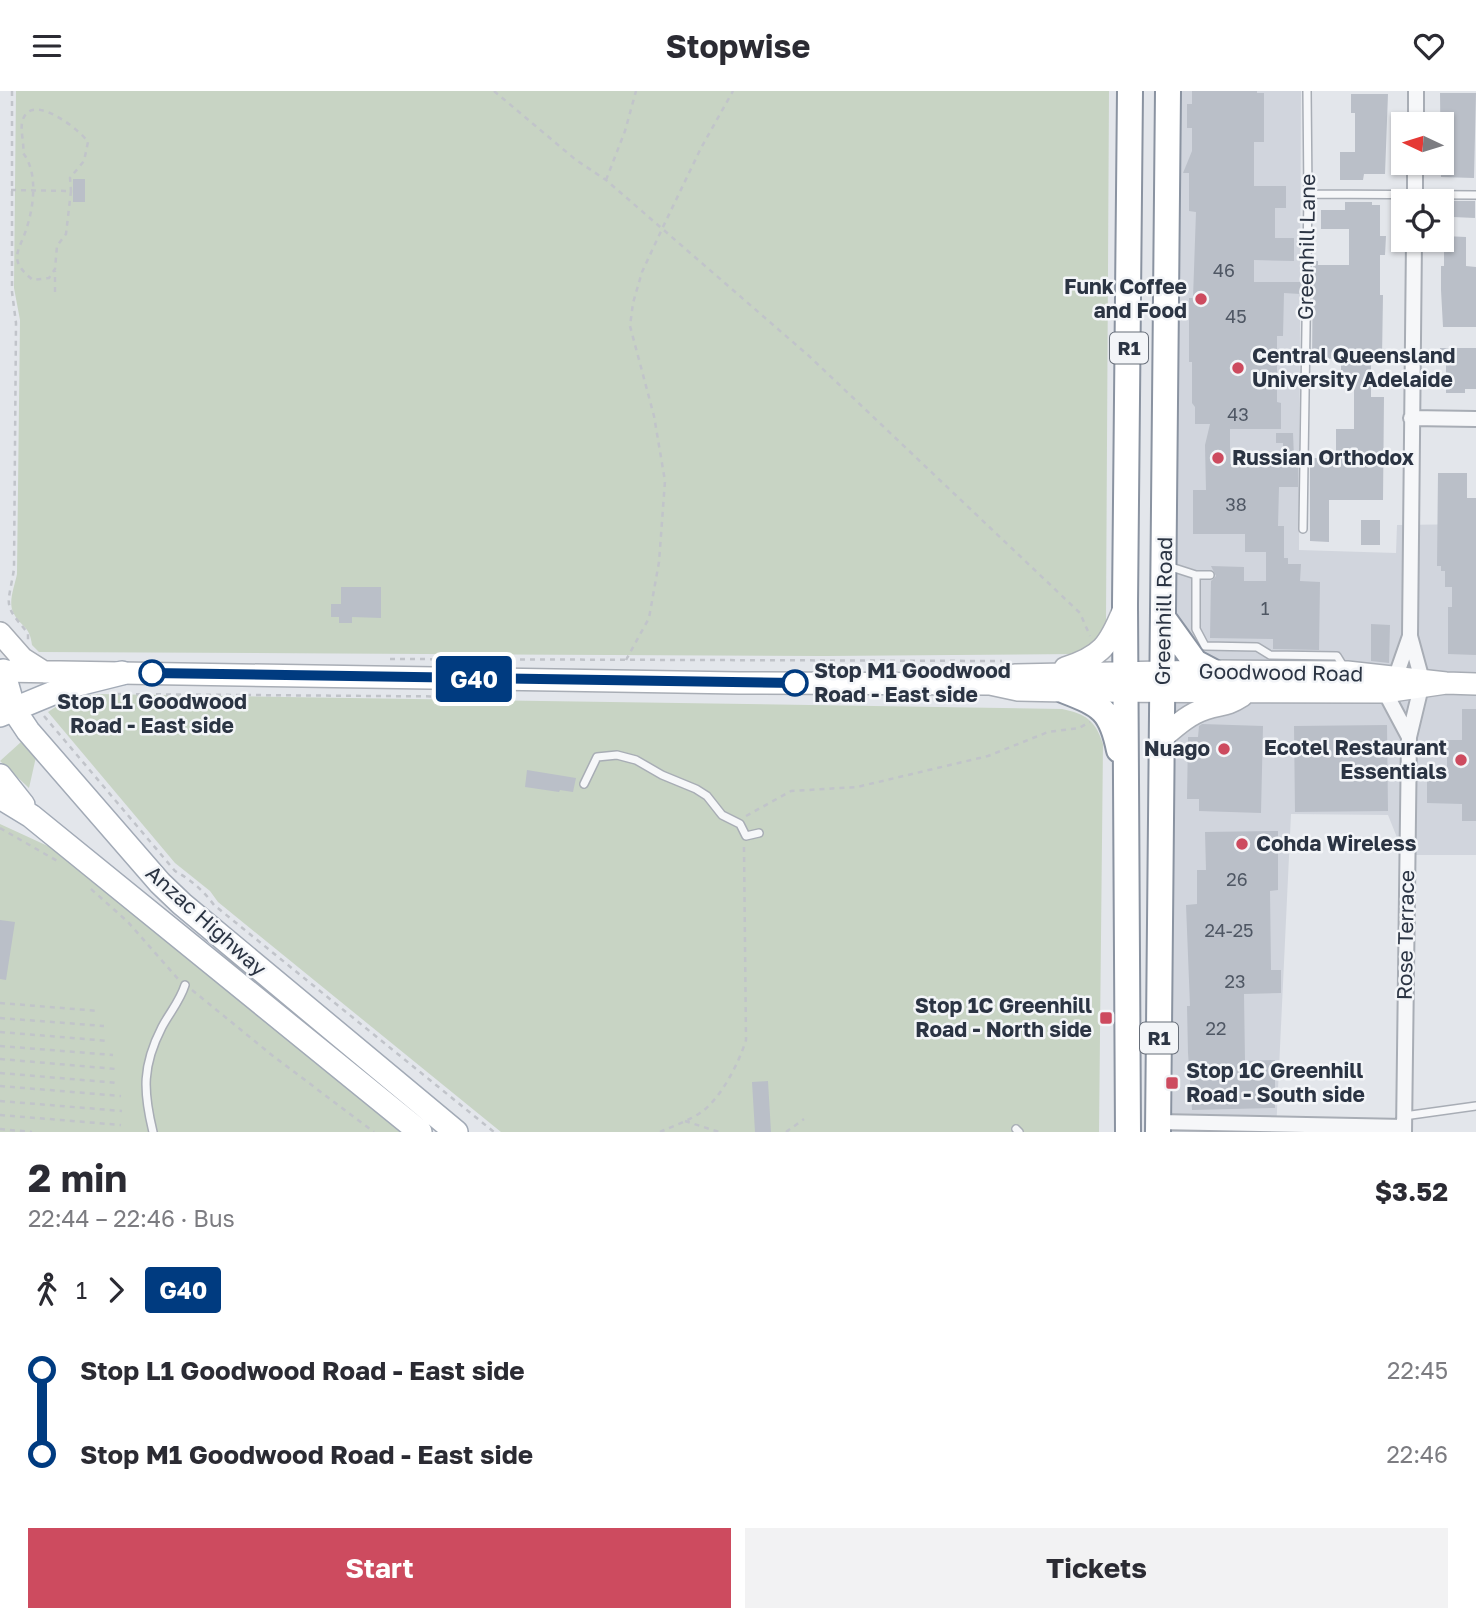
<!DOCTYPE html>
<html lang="en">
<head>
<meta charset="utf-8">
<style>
	body { margin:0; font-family:"Golos Text",sans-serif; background:#f2f2f3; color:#2b2b33; height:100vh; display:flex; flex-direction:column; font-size:26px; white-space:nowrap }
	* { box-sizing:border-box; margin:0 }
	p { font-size:23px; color:#7c7c81 }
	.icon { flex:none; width:38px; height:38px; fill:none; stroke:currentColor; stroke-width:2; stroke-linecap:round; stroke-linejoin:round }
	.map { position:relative; height:1041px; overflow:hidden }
	.panel { display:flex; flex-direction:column; background:#fff; flex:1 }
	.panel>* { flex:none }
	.badge { padding:0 14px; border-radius:5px; font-size:24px; line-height:46px }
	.needle { width:46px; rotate:274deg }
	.controls { position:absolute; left:1391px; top:21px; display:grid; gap:14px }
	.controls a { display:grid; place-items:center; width:63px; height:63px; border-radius:0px; background:#fff; box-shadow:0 2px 5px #0004; font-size:35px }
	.map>.badge { position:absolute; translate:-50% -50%; box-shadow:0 0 0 4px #fff }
	.legs { display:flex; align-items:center; gap:10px; height:77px; padding:0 28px; font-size:23px }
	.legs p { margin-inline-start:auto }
	.headline { display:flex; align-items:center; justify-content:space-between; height:119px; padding:0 28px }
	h1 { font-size:38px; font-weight:700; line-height:52px }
	.button { display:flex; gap:14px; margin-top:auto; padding:14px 28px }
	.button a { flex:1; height:80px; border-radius:0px; background:#cd4b5f; color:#fff; font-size:28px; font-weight:700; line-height:80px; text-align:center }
	.button a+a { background:#f2f2f3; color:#2b2b33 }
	ul { padding:0 28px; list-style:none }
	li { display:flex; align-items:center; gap:24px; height:84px; font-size:26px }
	li i { display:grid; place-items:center; width:10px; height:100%; margin:0 9px; background:currentColor }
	li i::after { content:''; width:18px; height:18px; margin:-9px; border:5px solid; border-radius:50%; background:#fff }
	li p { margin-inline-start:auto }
	li:first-child i { background:linear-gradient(#0000 50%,currentColor 0) }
	li:last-child i { background:linear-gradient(currentColor 50%,#0000 0) }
	header { display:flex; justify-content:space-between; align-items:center; height:91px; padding:0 28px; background:#fff; font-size:32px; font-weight:700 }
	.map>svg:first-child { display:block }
	.built { fill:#d1d5dd }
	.green { fill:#c8d4c4 }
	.building { fill:#babfc8 }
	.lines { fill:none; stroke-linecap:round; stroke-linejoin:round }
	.service-casing { stroke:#a8adb5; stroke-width:10 }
	.minor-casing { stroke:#a8adb5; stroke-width:18 }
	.secondary-casing { stroke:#a8adb5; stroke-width:24 }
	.primary-casing { stroke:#a2aab6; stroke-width:26 }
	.trunk-casing { stroke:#8a93a1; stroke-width:28 }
	.path { stroke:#c1c4ca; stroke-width:2.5; stroke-dasharray:5 5; stroke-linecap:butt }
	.service { stroke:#f6f7f9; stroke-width:7 }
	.minor { stroke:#f6f7f9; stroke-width:14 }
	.secondary { stroke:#fff; stroke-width:21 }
	.primary { stroke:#fff; stroke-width:23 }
	.trunk { stroke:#fff; stroke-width:24 }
	.line-1-casing { stroke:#fff; stroke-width:16 }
	.line-1 { stroke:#003b80; stroke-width:10 }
	.poi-dot { fill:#cd4b5f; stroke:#f3f5f8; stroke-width:2.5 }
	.stop-1-dot { fill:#fff; stroke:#003b80; stroke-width:3.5 }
	.labels { text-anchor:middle; stroke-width:5; stroke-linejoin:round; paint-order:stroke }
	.number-label { font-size:18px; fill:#4f5764 }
	.shield { fill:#f3f5f8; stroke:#676e79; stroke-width:2 }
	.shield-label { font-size:19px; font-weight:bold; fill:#2b3443 }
	.street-label { font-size:21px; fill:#2b3443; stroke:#f3f5f8 }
	.poi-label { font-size:21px; font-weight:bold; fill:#2b3443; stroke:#f3f5f8; text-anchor:end }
	.stop-label { font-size:21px; font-weight:bold; fill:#2b3443; stroke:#f3f5f8; text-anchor:start }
</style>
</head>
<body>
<header><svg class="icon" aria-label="menu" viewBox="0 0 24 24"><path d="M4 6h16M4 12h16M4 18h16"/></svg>Stopwise<svg class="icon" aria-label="heart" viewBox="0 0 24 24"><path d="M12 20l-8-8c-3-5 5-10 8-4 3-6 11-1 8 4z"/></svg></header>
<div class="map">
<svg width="1476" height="1041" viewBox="0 0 1476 1041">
	<rect width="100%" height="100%" fill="#e3e6eb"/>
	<!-- built -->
	<path class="built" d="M1179,0H1301L1299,459L1396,462L1397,434L1476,433V764H1404L1388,724L1291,723L1276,1041H1172Z"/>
	<!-- green -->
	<path class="green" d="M16,0H1109L1106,530L1099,547L1078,563L824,565L39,561L32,554C30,534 20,536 13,521C8,510 15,494 17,483L20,229L14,197Z
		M97,603L1062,618C1086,623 1095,629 1103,653L1099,1041H501L218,811L210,800L175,772L48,621L69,607Z
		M21,651L36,666L29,697L0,670Z
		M0,733L63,762L407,1041H0Z"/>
	<!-- building -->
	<path class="building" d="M1192,0H1257V2H1264V51H1254V95H1286V117H1275V147H1294V170L1254,169V191H1301L1300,203L1284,202L1283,245H1277V311L1281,312V338H1230V373H1283V352H1276V342H1293L1294,367H1298V396H1279L1278,435H1284V467H1288V473H1301L1300,490L1320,491L1319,559L1273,558V548L1210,547L1211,490L1216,485L1211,475L1244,476V490H1266V461H1245V443H1193V399H1206L1205,354L1210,333H1195V316L1192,312V271H1189V207H1193L1196,121L1189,120V82H1183L1192,60V37H1187V13H1192Z
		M1440,2H1476L1474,87L1441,86Z
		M1351,3H1388L1385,83H1364L1363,89H1340V61H1355V22H1351Z
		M73,88H85V111H73Z
		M1454,110H1475V127L1453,126Z
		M1345,111H1372V114H1380V145H1386L1385,164H1380V204H1383L1382,267H1371V306H1384L1383,409H1329V451L1310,450V367H1336V338H1354V294H1341V267L1312,269L1313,170H1318V174H1349V138H1321V119H1345Z
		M1444,145L1466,146V175L1476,176V236H1443L1441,199V175H1444Z
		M1440,257H1476V298H1465V302H1446V272H1440Z
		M1438,382H1467V407H1476V564L1448,563V516H1452V496H1445V480H1441V475H1437Z
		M1361,429H1380V454H1361Z
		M341,496H381V527L352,526V532H339V526H331V513H341Z
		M1371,533L1390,534L1389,572L1371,570Z
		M1462,618H1476V730H1462V713L1427,712V690H1447V649H1462Z
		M1202,633L1263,635L1261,722L1199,720V708H1187L1188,646H1198L1199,635Z
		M1387,634L1388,720L1295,721L1294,635Z
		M527,679L576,687L573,701L560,699L559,701L525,696Z
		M1278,740V799L1270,800L1271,879H1281V902L1244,903L1245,970L1275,969V1017L1192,1019L1188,962L1187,915H1190L1186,814L1197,813V779H1206L1205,741Z
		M0,829L15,831L6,889L0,888Z
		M768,990L771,1041H755L752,991Z"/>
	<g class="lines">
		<!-- service casing -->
		<g class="service-casing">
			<path id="service" d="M1308,103L1476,104
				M1303,438L1308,103L1307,0
				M1168,475L1196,484H1210
				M1196,484V538L1205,555L1257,556L1270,564L1337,565L1345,578
				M584,693L597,666L617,664L636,669L662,684L696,698L707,705L722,724L740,733L746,745L759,742
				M1404,1025L1476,1015
				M1016,1038L1019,1041
				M153,1041C143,1000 142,975 162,936C170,921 180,910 185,894"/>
		</g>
		<!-- minor casing -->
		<g class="minor-casing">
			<path id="minor" d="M1416,33V0
				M1415,110V72
				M1414,149L1410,545L1422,589
				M1411,327L1476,328
				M1396,585L1410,545
				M1385,601L1409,646
				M1159,1031L1404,1036
				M1404,1041L1409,646L1421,596"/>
		</g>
		<!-- secondary casing -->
		<g class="secondary-casing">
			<path id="secondary" d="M0,542L22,567L44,581
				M1065,577C1102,565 1109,554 1123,520
				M0,580L739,592L990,593L1018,599L1065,600L1385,601L1446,592
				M994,591L1015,584L1212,580L1347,581L1446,592L1476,593
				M1163,646C1176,635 1189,623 1205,618C1221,612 1225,616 1242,605"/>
		</g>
		<!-- primary casing -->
		<g class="primary-casing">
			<path id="primary" d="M3,580L14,619L28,640L160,792L182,813L456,1041
				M0,624L70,595L122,582
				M0,685L23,714
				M0,706L31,725L420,1041"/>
		</g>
		<!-- trunk casing -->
		<g class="trunk-casing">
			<path id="trunk" d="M1164,528L1195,571L1212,580
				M1065,600C1101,614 1111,619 1119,659
				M1128,1041L1125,514L1130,0
				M1158,1041L1168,0"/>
		</g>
		<!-- path -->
		<path class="path" d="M12,0V201L16,232L14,478C8,516 2,512 28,542V549
			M494,0L576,69L606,89L809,265L1080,522L1090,545
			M606,89L625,40L636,0
			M11,99L71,100L66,143L57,155L55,178L49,187L33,189C6,168 20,160 27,136C34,114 38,81 23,62C25,49 17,34 26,23C39,7 80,39 88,51L84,70L70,87L71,100
			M55,201V180
			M390,568L1002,570
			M626,569L649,527L659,471L665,390L654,325L630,235L633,212L642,181L662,138L701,57L733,0
			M116,603L508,606
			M44,625L175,780C191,789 203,799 214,814L494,1041
			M746,725L791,700L857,696L988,665L1048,641L1079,637L1090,631
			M0,737L59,771
			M91,798L128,831L178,888
			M192,899L273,965L374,1041
			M0,912L99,920
			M0,927L104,935
			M0,941L109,950
			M0,955L113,964
			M0,968L116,978
			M0,982L118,992
			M0,995L121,1005
			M0,1010L122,1020
			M0,1024L121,1034
			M685,1030L719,1041
			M0,1038L32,1041
			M660,1041C673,1035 688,1030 700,1022C720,1009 739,972 746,949L744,755
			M786,1041L804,1028"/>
		<!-- service -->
		<use href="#service" class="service"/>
		<!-- minor -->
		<use href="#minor" class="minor"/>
		<!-- secondary -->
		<use href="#secondary" class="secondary"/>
		<!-- primary -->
		<use href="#primary" class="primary"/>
		<!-- trunk -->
		<use href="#trunk" class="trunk"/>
	</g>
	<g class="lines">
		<!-- line-1 casing -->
		<g class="line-1-casing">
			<path id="line-1" d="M152,582L795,592"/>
		</g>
		<!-- line-1 -->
		<use href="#line-1" class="line-1"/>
	</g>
	<!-- markers -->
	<g class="poi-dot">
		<circle cx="1201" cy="208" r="7"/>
		<circle cx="1238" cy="277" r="7"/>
		<circle cx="1218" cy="367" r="7"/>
		<circle cx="1224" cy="658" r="7"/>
		<circle cx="1461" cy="669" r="7"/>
		<circle cx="1242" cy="753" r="7"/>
		<rect x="1099" y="920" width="14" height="14" rx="3.5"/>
		<rect x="1165" y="985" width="14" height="14" rx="3.5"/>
	</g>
	<g class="stop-1-dot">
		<circle cx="152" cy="582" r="12"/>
		<circle cx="795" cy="592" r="12"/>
	</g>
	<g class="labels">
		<!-- number labels -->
		<g class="number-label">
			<text x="1224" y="186">46</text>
			<text x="1236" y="232">45</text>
			<text x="1238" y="330">43</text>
			<text x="1236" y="420">38</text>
			<text x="1265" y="524">1</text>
			<text x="1237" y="795">26</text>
			<text x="1229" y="846">24-25</text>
			<text x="1235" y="897">23</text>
			<text x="1216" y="944">22</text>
		</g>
		<!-- shield labels -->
		<g class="shield">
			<rect x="1110" y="241.5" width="38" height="31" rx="5"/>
			<rect x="1140" y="931.5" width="38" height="31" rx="5"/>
		</g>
		<g class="shield-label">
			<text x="1129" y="264">R1</text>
			<text x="1159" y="954">R1</text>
		</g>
		<!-- street labels -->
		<g class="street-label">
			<text transform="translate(1307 156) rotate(-89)" y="7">Greenhill Lane</text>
			<text transform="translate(1164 520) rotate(-89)" y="7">Greenhill Road</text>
			<text transform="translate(1281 582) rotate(1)" y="7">Goodwood Road</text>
			<text transform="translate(206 830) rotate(42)" y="7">Anzac Highway</text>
			<text transform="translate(1406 844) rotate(-89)" y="7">Rose Terrace</text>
		</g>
		<!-- poi labels -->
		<g class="poi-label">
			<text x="1187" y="203">Funk Coffee<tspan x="1187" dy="24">and Food</tspan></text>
			<text x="1252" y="272" text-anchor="start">Central Queensland<tspan x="1252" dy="24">University Adelaide</tspan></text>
			<text x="1232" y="374" text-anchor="start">Russian Orthodox</text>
			<text x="1447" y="664">Ecotel Restaurant<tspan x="1447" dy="24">Essentials</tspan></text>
			<text x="1210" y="665">Nuago</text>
			<text x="1256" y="760" text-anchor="start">Cohda Wireless</text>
			<text x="1092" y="922">Stop 1C Greenhill<tspan x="1092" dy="24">Road - North side</tspan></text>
			<text x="1186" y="987" text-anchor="start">Stop 1C Greenhill<tspan x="1186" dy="24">Road - South side</tspan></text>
		</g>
		<!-- stop labels -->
		<g class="stop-label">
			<text x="814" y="587">Stop M1 Goodwood<tspan x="814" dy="24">Road - East side</tspan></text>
			<text x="152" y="618" text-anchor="middle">Stop L1 Goodwood<tspan x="152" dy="24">Road - East side</tspan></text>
		</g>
	</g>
</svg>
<div class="controls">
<a><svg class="needle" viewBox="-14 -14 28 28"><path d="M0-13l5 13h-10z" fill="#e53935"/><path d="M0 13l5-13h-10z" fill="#7c7c81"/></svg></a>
<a><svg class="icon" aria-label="locate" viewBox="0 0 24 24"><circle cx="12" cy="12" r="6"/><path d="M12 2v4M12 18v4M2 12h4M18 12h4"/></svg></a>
</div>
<b class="badge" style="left:474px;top:588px;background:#003b80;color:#fff">G40</b>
</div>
<section class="panel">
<div class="headline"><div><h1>2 min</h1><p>22:44 – 22:46 · Bus</p></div><b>$3.52</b></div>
<div class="legs"><svg class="icon" aria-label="walk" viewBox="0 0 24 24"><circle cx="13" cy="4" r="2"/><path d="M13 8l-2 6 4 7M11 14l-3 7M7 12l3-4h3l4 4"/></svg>1<svg class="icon" aria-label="forward" viewBox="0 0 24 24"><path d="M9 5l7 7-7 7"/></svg><b class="badge" style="background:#003b80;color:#fff">G40</b></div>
<ul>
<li><i style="color:#003b80"></i><b>Stop L1 Goodwood Road - East side</b><p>22:45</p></li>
<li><i style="color:#003b80"></i><b>Stop M1 Goodwood Road - East side</b><p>22:46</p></li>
</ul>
<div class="button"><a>Start</a><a>Tickets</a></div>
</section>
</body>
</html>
